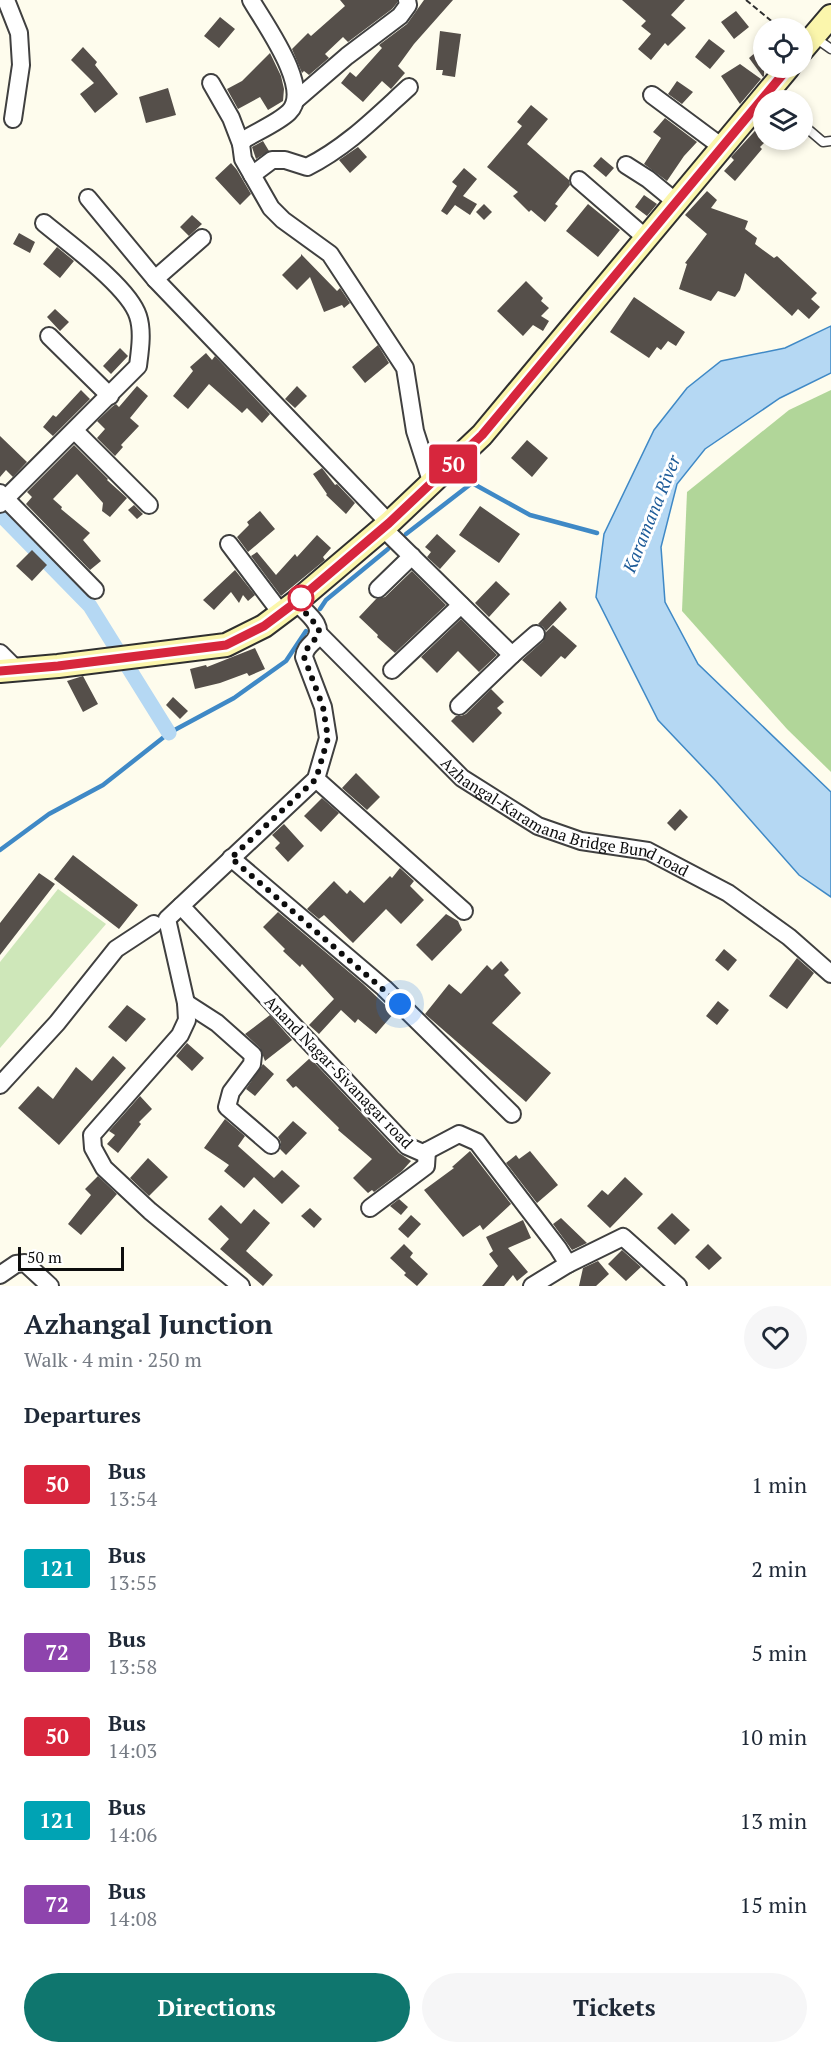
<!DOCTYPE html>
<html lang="en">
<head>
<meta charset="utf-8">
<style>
	body { margin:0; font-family:"PT Serif",serif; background:#f6f6f7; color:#1f2937; height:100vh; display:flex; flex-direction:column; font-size:22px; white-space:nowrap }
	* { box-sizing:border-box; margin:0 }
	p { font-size:20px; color:#747a83 }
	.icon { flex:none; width:33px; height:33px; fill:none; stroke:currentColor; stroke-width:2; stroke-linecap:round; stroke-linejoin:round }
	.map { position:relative; height:1286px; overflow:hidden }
	.details { display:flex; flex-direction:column; background:#fff; flex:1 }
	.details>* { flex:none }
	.badge { padding:0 12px; border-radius:4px; font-size:21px; line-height:39px }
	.tools { position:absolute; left:753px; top:18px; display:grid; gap:12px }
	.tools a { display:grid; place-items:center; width:60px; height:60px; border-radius:50%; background:#fff; box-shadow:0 3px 9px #0003; font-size:30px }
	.scale { position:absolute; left:18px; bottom:15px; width:106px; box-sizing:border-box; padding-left:6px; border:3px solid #0d0d0d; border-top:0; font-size:16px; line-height:21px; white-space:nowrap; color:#0d0d0d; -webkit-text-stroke:4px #fff; paint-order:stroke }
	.you { position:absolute; width:30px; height:30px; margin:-15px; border:4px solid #fff; border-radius:50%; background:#1a73e8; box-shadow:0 0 0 9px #1a73e833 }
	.map>.badge { position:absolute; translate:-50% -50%; box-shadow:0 0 0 3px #fff }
	h2 { padding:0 24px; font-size:22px; line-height:54px }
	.round { display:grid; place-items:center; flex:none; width:63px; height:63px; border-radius:32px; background:#f6f6f7 }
	.headline { display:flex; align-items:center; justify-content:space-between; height:102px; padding:0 24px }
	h1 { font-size:28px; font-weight:600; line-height:45px }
	.button { display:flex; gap:12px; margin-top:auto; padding:12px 24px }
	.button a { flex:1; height:69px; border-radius:36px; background:#0f766e; color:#fff; font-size:24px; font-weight:600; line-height:69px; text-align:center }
	.button a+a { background:#f6f6f7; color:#1f2937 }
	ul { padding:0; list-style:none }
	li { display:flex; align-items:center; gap:18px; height:84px; padding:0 24px }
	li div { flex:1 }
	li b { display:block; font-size:22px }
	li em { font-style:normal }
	li .badge { min-width:66px; font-weight:700; text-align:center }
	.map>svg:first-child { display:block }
	.green { fill:#cee7b9 }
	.forest { fill:#b1d699 }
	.water { fill:#b5d8f3; stroke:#3f89c6; stroke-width:1.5 }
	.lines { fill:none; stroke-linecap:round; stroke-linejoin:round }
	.stream { stroke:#3f89c6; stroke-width:4.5 }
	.canal { stroke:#b5d8f3; stroke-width:15 }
	.building { fill:#554f4a }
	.service-casing { stroke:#404040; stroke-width:11 }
	.minor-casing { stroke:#404040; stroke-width:20 }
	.secondary-casing { stroke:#2f2f2f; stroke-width:26 }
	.path { stroke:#2f2f2f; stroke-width:2; stroke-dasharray:6 3; stroke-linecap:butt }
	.service { stroke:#fff; stroke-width:8 }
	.minor { stroke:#fff; stroke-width:16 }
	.secondary { stroke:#fbf6ac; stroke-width:22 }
	.line-casing { stroke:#fff; stroke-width:14 }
	.line { stroke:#d7263d; stroke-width:9 }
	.walk { stroke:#0d0d0d; stroke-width:6; stroke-dasharray:0 10.8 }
	.stop-dot { fill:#fff; stroke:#d7263d; stroke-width:3 }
	.labels { text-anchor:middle; stroke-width:6; stroke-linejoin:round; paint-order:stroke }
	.street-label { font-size:16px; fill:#0d0d0d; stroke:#fff }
	.water-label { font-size:18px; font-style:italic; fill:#1d5b98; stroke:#fff }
</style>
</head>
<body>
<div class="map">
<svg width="831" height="1286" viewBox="0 0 831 1286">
	<rect width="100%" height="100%" fill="#fefced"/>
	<!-- green -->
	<path class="green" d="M58,889L106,924L0,1048V962Z"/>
	<!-- forest -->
	<path class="forest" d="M831,390V772L787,729L682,611L687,492L789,410Z"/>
	<!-- water -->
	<path class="water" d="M831,326V373L780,398L705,449L677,484L661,547L665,602L698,664L831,792V897L799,875L716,781L658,720L596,597L604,534L654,430L687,388L721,361L785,348Z"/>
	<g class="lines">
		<!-- stream -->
		<path class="stream" d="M406,534L472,483L530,515L597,533
			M320,609L326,600L388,549
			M0,850L49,814L103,785L169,733L234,698L286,661L306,631"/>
		<!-- canal -->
		<path class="canal" d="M0,514L90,606L169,733"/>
	</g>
	<!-- building -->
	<path class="building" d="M340,0H397V3L392,9L348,42L343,37L325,54L329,58L309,75L304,71L302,73L292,49L308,33L311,36L345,6Z
		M424,0H453L414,44L398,66L405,73L391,89L382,81L363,102L341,83L350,72L356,77L382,48L379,45L407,24Z
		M622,0H685L671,15L686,28L668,46L665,43L651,60L638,49L651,34L641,26L646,21Z
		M736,11L749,27L734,39L721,22Z
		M220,17L235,29L219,48L204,36Z
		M440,31L461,34L455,77L442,75L443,70H436Z
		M709,39L725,51L710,69L695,57Z
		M764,45V76L763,77L749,58Z
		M83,47L97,62L95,65L118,94L95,113L80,94L94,83L71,60Z
		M270,53L281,76L284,89L283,101L268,110L260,97L238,109L227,89L242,81Z
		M740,64L761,79L740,104L721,76Z
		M677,81L693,92L682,104L668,94Z
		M168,88L176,115L146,123L139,97Z
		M531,105L548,119L527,144L569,180L570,185L555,204L558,206L545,222L531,210L529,212L513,196L518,192L487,167L522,126L517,122Z
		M665,118L697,142L684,156L667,181L644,164L661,138L653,132Z
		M764,121V143L760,147L762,149L735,181L724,171L734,160L731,157Z
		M263,141L269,151L256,159L252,147Z
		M358,147L367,157L350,173L339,160Z
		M601,157L614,168L606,177L593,166Z
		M231,163L237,170L251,194L240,205L215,178Z
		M464,168L477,179L463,196L477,204L470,215L455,205L447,215L441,211L457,186L452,182Z
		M707,191L717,200L711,208L748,221L745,229L757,238L755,244L774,258L777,256L817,293L811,299L820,307L809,319L798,309L792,316L745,273L740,290L735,297L718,291L711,301L679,289L687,264L685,263L707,234L685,215Z
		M644,195L657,204L647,216L635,207Z
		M484,204L492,212L484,220L476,212Z
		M588,204L620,230L598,257L566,231Z
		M192,215L202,224L189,236L180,227Z
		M19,233L35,242L30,253L13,244Z
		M57,247L74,261L60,278L43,264Z
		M301,254L337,291L340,288L350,303L344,308L342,305L324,312L310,277L297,290L282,275L301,256Z
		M526,281L543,298L541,301L549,308L541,316L549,321L543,331L533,325L523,336L497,311Z
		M634,297L685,332L676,346L668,341L661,350L657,347L649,358L610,332Z
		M55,309L69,322L60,331L47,317Z
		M378,345L389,363L365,383L352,367Z
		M120,348L128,356L111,374L103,366Z
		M206,353L212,360L215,356L270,414L262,423L247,408L242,413L209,384L188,409L173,396L193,371L190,367Z
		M137,386L148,396L130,418L139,426L121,445L123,447L115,456L97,438L105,429L97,421L113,406L116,404L119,407Z
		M297,386L307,396L295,408L285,399Z
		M81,390L90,399L53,436L43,427L53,415L56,417Z
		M0,436L27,462L13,477L6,470L0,477Z
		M527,440L548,458L532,477L511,458Z
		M74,445L108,479L107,480L127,498L110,517L102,511L103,503L77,474L53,499L62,507L61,509L90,533L83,540L101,561L90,570L26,504L32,497L27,492Z
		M322,468L335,485L337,484L355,503L346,514L326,495L327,494L313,474Z
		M134,505L143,514L137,519L128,510Z
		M480,506L520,534L499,563L459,535Z
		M260,511L275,529L248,552L237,537L249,525L247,522Z
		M437,534L456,551L440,569L427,557L431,552L425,547Z
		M317,535L331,548L323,557L325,560L281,596L251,556L257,552L276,575L295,554L297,557Z
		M32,550L47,565L32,581L16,566Z
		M235,570L255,595L248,601L243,595L239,603L231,592L214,610L203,600Z
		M412,571L446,605L395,653L377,637L378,635L359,617L376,599L385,597Z
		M496,581L510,594L489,617L475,603Z
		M560,601L567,609L546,631L543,627L538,624Z
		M461,619L497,655L479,672L458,651L437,673L421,657Z
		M553,625L577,646L565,659L561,656L541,677L522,660L543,641L546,632Z
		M255,648L265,669L249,676L247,673L220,683L195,689L190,669L206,665L207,667Z
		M83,676L98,704L83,712L67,681Z
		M491,689L504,702L497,708L502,713L473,743L451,721L456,716H461L466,714Z
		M173,697L188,711L180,719L166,705Z
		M356,773L380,797L367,810L342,788Z
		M322,798L339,813L321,832L304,816Z
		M680,809L688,817L675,831L667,823Z
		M284,824L304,846L288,862L275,848L280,843L272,835Z
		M73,855L138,905L119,929L54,879Z
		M400,868L414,881L410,886L424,900L401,924L386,909L353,943L324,915L319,919L307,909L334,881L347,894L350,890L364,903L390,876L392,878Z
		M39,873L55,884L0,955V923Z
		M278,912L362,983L394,1013L376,1034L358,1019L355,1023L341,1010L319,1034L309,1025L334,999L302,964L300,967L283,951L285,949L263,927Z
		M446,914L458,921L462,930L432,961L416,945Z
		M724,949L737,960L728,971L715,960Z
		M797,958L814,973L787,1009L769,996Z
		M501,961L509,970L504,975L521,993L492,1023L551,1073L526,1102L425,1014L449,984L461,994L487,965L492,970Z
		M718,1001L729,1010L717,1025L706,1016Z
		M127,1005L146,1019L126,1042L108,1027Z
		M270,1015L292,1040L265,1061L260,1048L245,1034Z
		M187,1043L204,1058L192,1071L176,1056Z
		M113,1056L126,1068L59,1145L18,1108L38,1086L53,1099L76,1067L92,1081Z
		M310,1058L399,1153L411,1161L402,1171L374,1192L372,1190L368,1193L353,1178L372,1159L338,1130L339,1128L296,1086L293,1088L286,1080Z
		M263,1064L274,1074L255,1096L246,1089Z
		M140,1096L152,1109L139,1122L141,1124L118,1153L107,1144L115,1135L109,1131Z
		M225,1119L245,1136L238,1146L274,1178L282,1170L300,1186L282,1204L254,1177L244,1188L224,1171L229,1165L204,1148Z
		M293,1121L307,1133L286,1155L280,1149L281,1142L278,1137Z
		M470,1151L511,1204L483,1230L480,1225L463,1237L424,1190L454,1168L452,1167Z
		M530,1151L558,1185L537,1203L506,1163L516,1155L519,1159Z
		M148,1158L168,1177L149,1196L130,1178Z
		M98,1176L117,1194L81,1235L68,1224L91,1195L85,1189Z
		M625,1177L643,1194L610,1228L587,1206L602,1190L608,1195Z
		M399,1199L408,1207L401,1215L390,1206Z
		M221,1205L241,1224L254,1209L270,1223L246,1251L273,1275L263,1286L220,1249L229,1239L208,1219Z
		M310,1208L322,1219L314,1228L301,1216Z
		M672,1213L690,1230L675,1245L657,1228Z
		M411,1215L421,1224L408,1238L398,1229Z
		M561,1218L587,1243L572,1250L553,1224Z
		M523,1220L531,1238L508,1248L528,1272L517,1281L513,1275L504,1286H482L498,1266L489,1254L493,1251L486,1237Z
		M404,1244L413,1253L410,1257L428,1274L417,1286L404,1275L406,1273L390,1258Z
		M708,1244L722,1258L709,1270L695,1257Z
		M622,1250L641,1267L626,1281L608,1264Z
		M598,1261L609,1274L596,1286H579L583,1268Z"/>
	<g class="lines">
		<!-- service casing -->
		<g class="service-casing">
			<path id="service" d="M814,37L831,49
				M802,124L823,142L831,141"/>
		</g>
		<!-- minor casing -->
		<g class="minor-casing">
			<g id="minor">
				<path d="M6,0L19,33L21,65L13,119"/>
				<path d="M251,0C264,23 313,89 289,112C279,122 258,131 245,139L241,144L243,159L271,208L283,220L330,254L405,368L415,431L432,484"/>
				<path d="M211,83L231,118L241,144"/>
				<path d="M652,95L722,147"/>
				<path d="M296,100L347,56L400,16L408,5L407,0"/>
				<path d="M626,165L648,179L676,202"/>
				<path d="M252,175L272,160H285L307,167C347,147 377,116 409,87"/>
				<path d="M579,180L646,238"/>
				<path d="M88,198L155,279L389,523"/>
				<path d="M155,279L202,238"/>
				<path d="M49,336L110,396"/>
				<path d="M75,431L149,505"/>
				<path d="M0,493L95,590"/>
				<path d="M0,504L138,366C140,350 143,331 138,316C129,287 68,243 44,223"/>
				<path d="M383,528L512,655L536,634"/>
				<path d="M229,544L281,613"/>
				<path d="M378,589L412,556"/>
				<path id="s1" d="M319,634L462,778L538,826L581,841L648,851L728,893L789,937L831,974"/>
				<path d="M0,653L16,669"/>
				<path d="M392,670L461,605"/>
				<path d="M459,706L512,655"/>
				<path d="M316,779L464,911"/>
				<path d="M231,858L384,988L512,1114"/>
				<path d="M181,906L407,1146L423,1153L459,1134L477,1142L558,1248L568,1264L532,1286"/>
				<path d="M186,1003L217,1023L253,1055L252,1064L231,1092L227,1107L271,1145"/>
				<path d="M0,1085L57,1023L116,949L154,924"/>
				<path d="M370,1208L426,1166L427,1151"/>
				<path d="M568,1264L623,1237L678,1286"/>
				<path d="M0,1275L16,1264L25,1263L50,1286"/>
				<path d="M241,1286L150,1211L104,1168L93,1148L92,1135L180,1035L187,1020L186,1003L167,919L316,779L328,738L323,707L304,657C305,649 309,646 314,641C327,626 306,613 296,602"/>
			</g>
		</g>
		<!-- secondary casing -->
		<g class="secondary-casing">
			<path id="secondary" d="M802,50L831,16
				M0,671L58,666L226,645L264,626L296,602L389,523L482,435L788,68"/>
		</g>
		<!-- path -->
		<path class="path" d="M746,0L780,28"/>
		<!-- service -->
		<use href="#service" class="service"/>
		<!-- minor -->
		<use href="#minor" class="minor"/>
		<!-- secondary -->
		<use href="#secondary" class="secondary"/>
	</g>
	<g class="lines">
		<!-- line casing -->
		<g class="line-casing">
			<path id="line" d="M0,671L58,666L226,645L264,626L296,602L389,523L482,435L788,68"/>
		</g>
		<!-- line -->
		<use href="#line" class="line"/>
		<!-- walk -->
		<path class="walk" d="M301,598L296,602L319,628C319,641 305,645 304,657L323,707L328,738L316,779L231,858L400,1004"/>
	</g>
	<!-- markers -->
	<circle class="stop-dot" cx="301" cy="598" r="12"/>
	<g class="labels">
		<!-- street labels -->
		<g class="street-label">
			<text dy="6" stroke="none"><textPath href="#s1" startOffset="314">Azhangal-Karamana Bridge Bund road</textPath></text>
			<text transform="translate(339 1072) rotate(46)" y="6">Anand Nagar-Sivanagar road</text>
		</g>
		<!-- water labels -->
		<g class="water-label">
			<text transform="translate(652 514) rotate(-68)" y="6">Karamana River</text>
		</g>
	</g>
</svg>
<div class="tools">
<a><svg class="icon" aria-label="locate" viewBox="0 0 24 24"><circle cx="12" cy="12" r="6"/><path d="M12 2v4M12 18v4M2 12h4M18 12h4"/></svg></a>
<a><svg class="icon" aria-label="layers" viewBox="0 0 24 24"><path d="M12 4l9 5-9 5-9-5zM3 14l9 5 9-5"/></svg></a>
</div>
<div class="scale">50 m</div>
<div class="you" style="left:400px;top:1004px"></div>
<b class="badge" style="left:453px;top:464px;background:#d7263d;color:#fff">50</b>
</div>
<section class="details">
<div class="headline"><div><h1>Azhangal Junction</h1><p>Walk · 4 min · 250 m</p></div><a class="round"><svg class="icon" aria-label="heart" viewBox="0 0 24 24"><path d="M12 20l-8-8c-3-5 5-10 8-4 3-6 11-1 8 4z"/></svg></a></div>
<h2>Departures</h2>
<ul>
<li><span class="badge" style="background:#d7263d;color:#fff">50</span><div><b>Bus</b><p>13:54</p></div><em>1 min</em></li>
<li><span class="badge" style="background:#00a3b4;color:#fff">121</span><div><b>Bus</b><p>13:55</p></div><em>2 min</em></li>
<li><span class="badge" style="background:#8e44ad;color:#fff">72</span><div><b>Bus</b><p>13:58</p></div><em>5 min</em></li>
<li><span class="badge" style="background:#d7263d;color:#fff">50</span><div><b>Bus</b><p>14:03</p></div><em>10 min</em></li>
<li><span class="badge" style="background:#00a3b4;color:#fff">121</span><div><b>Bus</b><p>14:06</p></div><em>13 min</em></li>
<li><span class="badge" style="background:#8e44ad;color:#fff">72</span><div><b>Bus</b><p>14:08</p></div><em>15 min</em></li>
</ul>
<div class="button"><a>Directions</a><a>Tickets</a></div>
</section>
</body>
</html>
